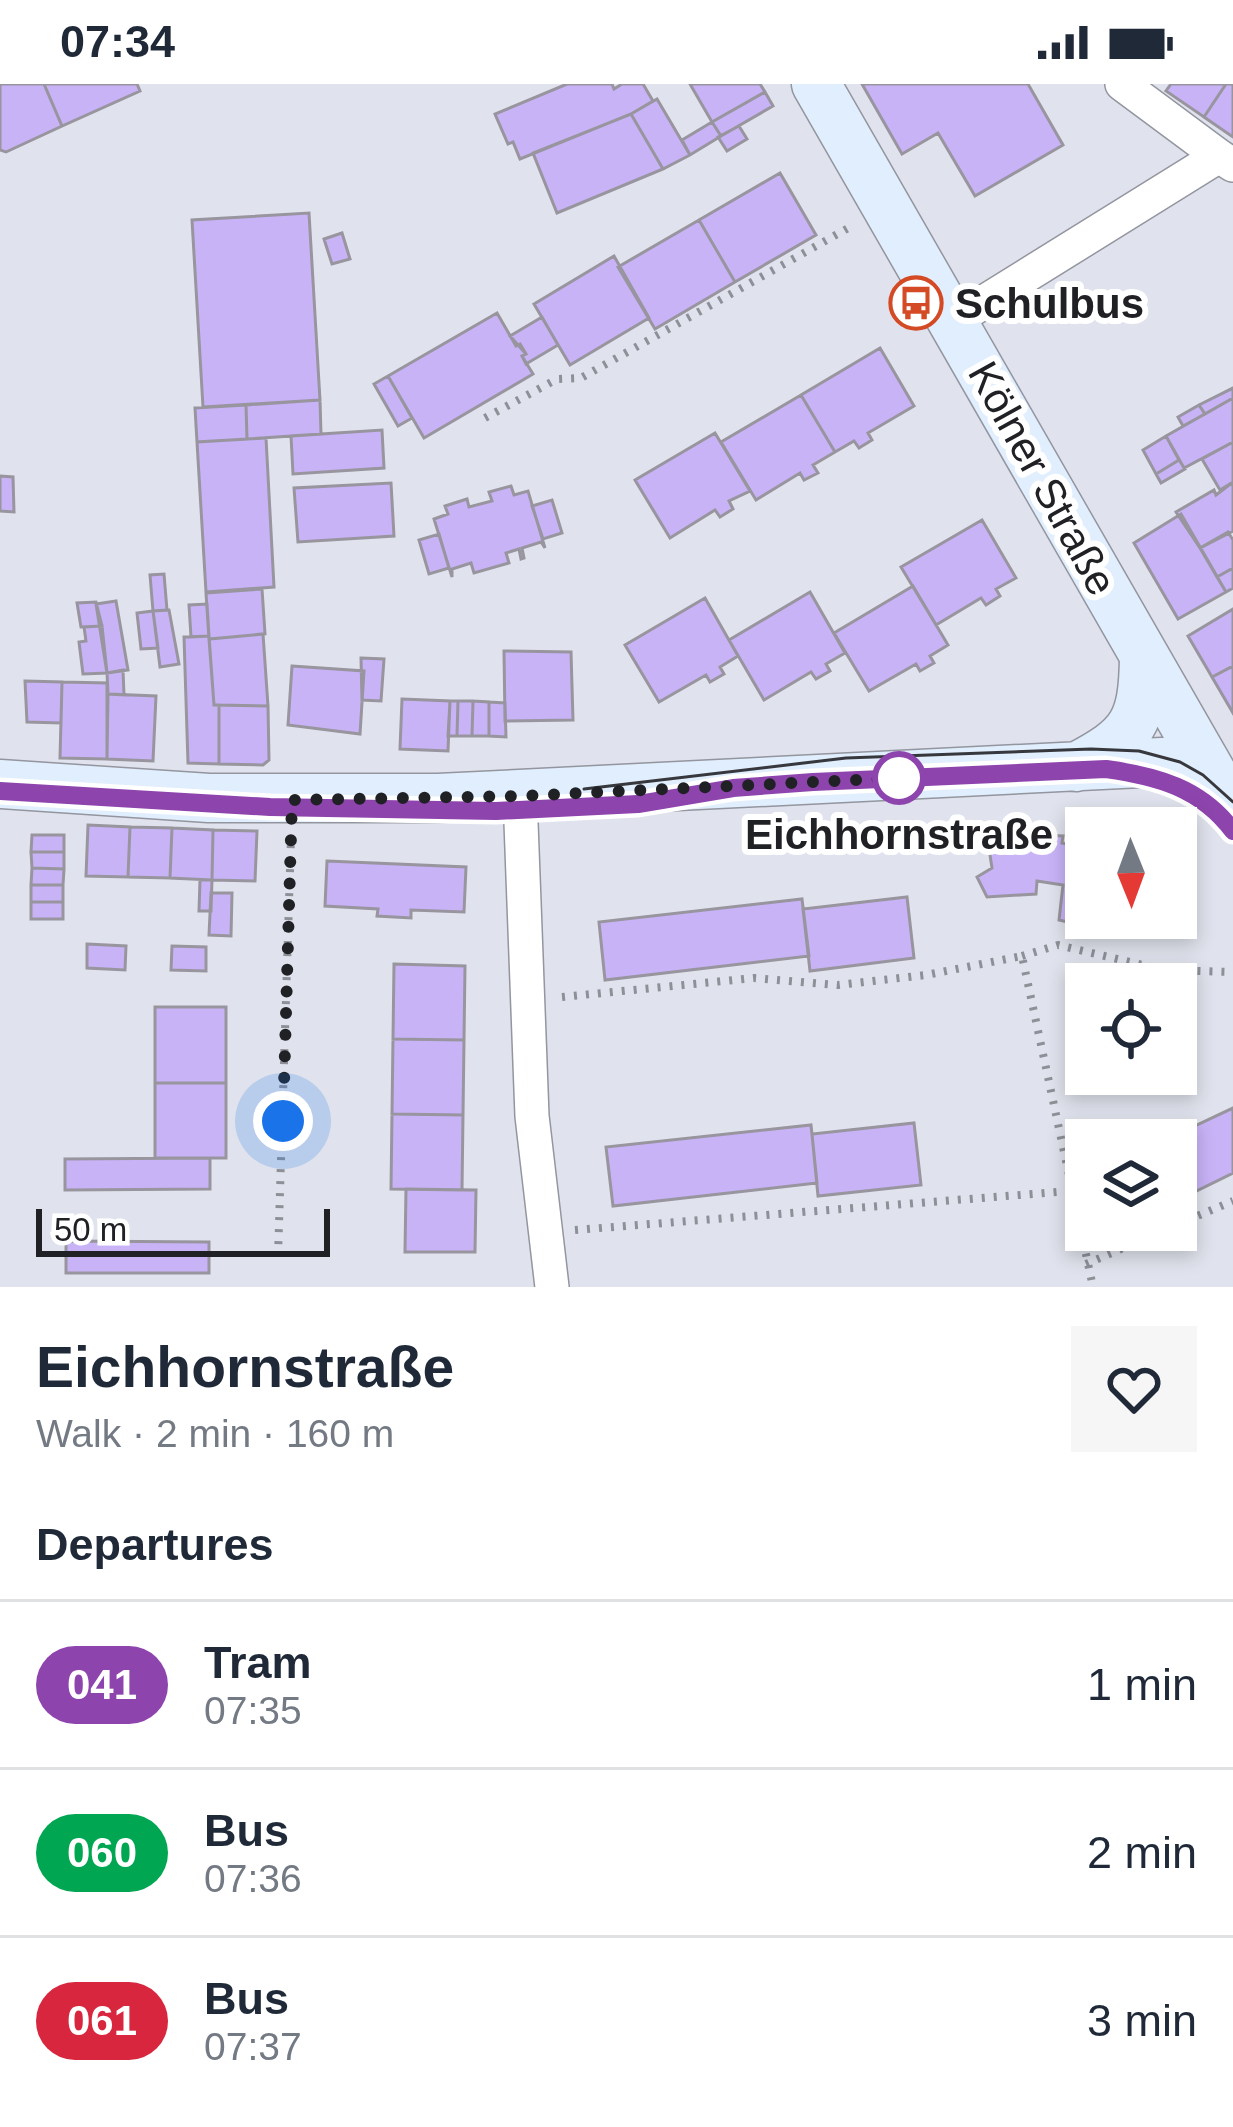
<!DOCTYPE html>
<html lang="en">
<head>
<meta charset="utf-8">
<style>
	body { margin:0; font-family:Helvetica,sans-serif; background:#f6f6f7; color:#1f2937; height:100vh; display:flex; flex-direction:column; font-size:45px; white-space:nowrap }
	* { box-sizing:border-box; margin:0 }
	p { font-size:39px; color:#747a83 }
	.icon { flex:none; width:66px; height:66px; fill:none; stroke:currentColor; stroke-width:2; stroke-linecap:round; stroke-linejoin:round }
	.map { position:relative; height:1203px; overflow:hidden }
	.side { display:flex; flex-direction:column; background:#fff; flex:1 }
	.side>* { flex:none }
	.badge { padding:0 24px; border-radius:39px; font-size:42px; line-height:78px }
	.needle { width:78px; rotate:179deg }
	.buttons { position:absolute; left:1065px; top:723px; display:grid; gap:24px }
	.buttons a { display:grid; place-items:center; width:132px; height:132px; border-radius:0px; background:#fff; box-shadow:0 6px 18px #0003; font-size:60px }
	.scale { position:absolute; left:36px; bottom:30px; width:294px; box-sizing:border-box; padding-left:12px; border:6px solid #202125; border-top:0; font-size:33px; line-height:42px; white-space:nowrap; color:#202125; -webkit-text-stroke:9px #fff; paint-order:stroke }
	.you { position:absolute; width:60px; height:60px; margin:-30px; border:9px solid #fff; border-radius:50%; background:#1a73e8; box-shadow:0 0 0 18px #1a73e833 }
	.map>.badge { position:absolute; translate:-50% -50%; box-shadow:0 0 0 6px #fff }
	h2 { padding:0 36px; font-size:45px; line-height:108px }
	.round { display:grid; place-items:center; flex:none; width:126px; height:126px; border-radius:0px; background:#f6f6f7 }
	.head { display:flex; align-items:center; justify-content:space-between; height:204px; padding:0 36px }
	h1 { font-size:57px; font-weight:800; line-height:90px }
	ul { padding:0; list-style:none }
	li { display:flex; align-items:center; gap:36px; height:168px; padding:0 36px; border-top:3px solid #e0e1e3 }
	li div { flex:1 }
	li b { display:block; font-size:45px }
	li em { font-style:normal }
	li .badge { min-width:132px; font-weight:700; text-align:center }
	.status { display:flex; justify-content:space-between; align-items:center; height:84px; padding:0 60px; background:#fff; direction:ltr }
	.status svg { height:33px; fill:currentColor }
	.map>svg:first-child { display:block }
	.building { fill:#c8b3f7; stroke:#98959f; stroke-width:3 }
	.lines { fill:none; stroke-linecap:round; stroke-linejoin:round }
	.street-casing { stroke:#93959f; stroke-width:36 }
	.secondary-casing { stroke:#93959f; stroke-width:51 }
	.path { stroke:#8e9098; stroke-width:8; stroke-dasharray:3 9; stroke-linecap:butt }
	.street { stroke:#fff; stroke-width:33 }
	.secondary { stroke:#e1eefd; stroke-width:48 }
	.tram { stroke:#37383d; stroke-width:3 }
	.line-casing { stroke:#fff; stroke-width:27 }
	.line { stroke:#8e44ad; stroke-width:18 }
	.walk { stroke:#202125; stroke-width:12; stroke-dasharray:0 21.6 }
	.stop-dot { fill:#fff; stroke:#8e44ad; stroke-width:6 }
	.labels { text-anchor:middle; stroke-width:12; stroke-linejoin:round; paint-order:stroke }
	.poi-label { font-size:42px; font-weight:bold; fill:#202125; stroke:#fff; text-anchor:start }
	.street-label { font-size:42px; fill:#202125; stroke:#fff }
	.stop-label { font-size:42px; font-weight:bold; fill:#202125; stroke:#fff }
</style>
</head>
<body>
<div class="status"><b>07:34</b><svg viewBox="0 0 49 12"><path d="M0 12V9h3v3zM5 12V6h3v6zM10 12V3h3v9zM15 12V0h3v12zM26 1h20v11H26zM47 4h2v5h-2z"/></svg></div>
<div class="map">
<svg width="1233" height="1203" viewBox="0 0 1233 1203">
	<rect width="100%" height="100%" fill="#e0e3ed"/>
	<!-- building -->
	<path class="building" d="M0,0H44L62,42L6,68L0,66Z
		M44,0H137L140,7L62,42Z
		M567,0H612L614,5L622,0H643L653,17L631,30L520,75L513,58L508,60L495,30Z
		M690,0H760L765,8L712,38Z
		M862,0H1028L1063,61L975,112L938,49L902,70Z
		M1171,0H1226L1204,33L1166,7Z
		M1226,0H1233V53L1204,33Z
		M765,8L773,22L721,52L712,38Z
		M657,15L690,71L663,85L631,30Z
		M631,30L663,85L557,129L533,69Z
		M712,38L721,52L690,71L682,56Z
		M739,42L747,55L727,67L718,53Z
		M780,89L816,151L735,198L699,136Z
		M309,129L320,316L203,323L192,136Z
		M699,136L735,198L655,245L618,183Z
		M342,149L350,175L332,180L324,155Z
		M614,172L649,234L570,281L534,220Z
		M497,229L516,262L520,260L526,270L522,272L533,290L424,354L388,292Z
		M542,233L558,261L526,280L522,272L526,270L510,252Z
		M880,264L914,322L868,349L872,356L859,364L854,357L835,368L801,311Z
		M388,292L412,334L398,342L374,300Z
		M1233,304V314L1205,330L1199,321Z
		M801,311L835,368L813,381L818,389L804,396L800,389L756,416L721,358Z
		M1233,314V358L1184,384L1166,352Z
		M320,316L321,350L247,355L246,321Z
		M246,321L247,355L197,358L195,324Z
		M1199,321L1205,330L1183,342L1178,333Z
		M382,346L384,384L293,390L291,352Z
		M715,349L750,407L729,417L733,425L720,433L715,426L670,454L635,396Z
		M1166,352L1179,376L1156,390L1143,366Z
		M266,354L274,503L206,508L197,358Z
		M1233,358V398L1220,406L1202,375Z
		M1179,376L1185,385L1161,399L1156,390Z
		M0,392L13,393L14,428L0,427Z
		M1233,398V447L1200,464L1176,428L1214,406L1216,411Z
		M391,399L394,452L298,458L294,404Z
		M511,402L514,411L528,407L545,464L541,458L522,464L524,474L521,475L519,465L506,469L509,479L474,489L471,479L452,485V493L434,435L448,430L445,422L467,415L469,423L492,417L489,408Z
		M552,416L562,449L543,455L532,422Z
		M1181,430L1226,508L1178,535L1134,459Z
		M982,436L1016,494L996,505L1000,512L986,521L981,514L936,541L901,483Z
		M1228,448L1233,456V484L1217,493L1200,464Z
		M439,450L449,484L429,490L419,456Z
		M1233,484V504L1226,508L1217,493Z
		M164,490L167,526L153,527L150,491Z
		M913,502L948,561L930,572L934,579L920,587L916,580L869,607L834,549Z
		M262,505L265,550L209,555L206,509Z
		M810,508L845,569L826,580L830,587L816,595L811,588L764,616L729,556Z
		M705,514L738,572L720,583L724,590L710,598L706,591L659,618L625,561Z
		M116,517L128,586L107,589L96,520Z
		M96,518L102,542L81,543L77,519Z
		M207,520L209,552L191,553L189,521Z
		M1233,525V582L1212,593L1188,552Z
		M169,526L179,580L160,583L153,527Z
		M153,527L158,564L141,565L137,529Z
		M102,542L107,589L83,590L79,558L86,557L84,543Z
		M263,550L268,622L214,621L209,555Z
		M209,552L214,621H219V680L188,679L184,553Z
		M504,567L571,568L573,636L505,637Z
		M361,574L384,575L381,617L362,616Z
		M292,582L364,587L360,650L288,641Z
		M1233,582V629L1212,593Z
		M123,586L124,611L108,610L107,589Z
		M25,597L62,598L61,639L27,638Z
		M62,598L107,599V675L60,674Z
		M108,610L156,612L153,677L107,675Z
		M402,615L450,617L448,667L400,665Z
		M450,617H458L457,652H448Z
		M458,617H473L472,652H457Z
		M473,617L489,618V652H472Z
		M489,618L505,619L506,653L489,652Z
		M219,621L268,622L269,676L263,681L219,680Z
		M88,741L130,743L128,793L86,792Z
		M130,743L172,744L170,794L128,793Z
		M172,744L213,746L212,796L170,794Z
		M213,746L257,747L255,797L212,796Z
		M32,751H64V768H31Z
		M1035,751L1063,752L1062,759L1083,763L1086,757V813L1077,840L1059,836L1063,801L1037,797L1036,810L987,813L977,793L992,784L988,758H1035Z
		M31,768H64V785L32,784Z
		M327,777L466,783L464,828L411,826V834L377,832L378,825L325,822Z
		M32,784L64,785L63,801H31Z
		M200,796H212L211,827H199Z
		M31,801H63V818H31Z
		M211,809H232L231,852L209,851Z
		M907,813L914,874L810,887L803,825Z
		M802,815L809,872L605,896L599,838Z
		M31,818H63V835H31Z
		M1125,834H1168L1151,848Z
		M87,860L126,862L125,886L87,884Z
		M172,862L206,863V887L171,886Z
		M394,880L465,882L464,956L393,955Z
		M155,923H226V999H155Z
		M393,955L464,956L463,1031L392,1030Z
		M155,999H226V1074H155Z
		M1233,1024V1089L1176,1117V1056H1165Z
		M392,1030L463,1031L462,1106L391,1105Z
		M914,1039L921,1101L818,1112L812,1050Z
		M811,1041L817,1099L613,1122L606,1063Z
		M210,1074V1105L65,1106V1075Z
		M406,1105L476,1106L475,1168H405Z
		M66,1157L209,1158V1189H66Z"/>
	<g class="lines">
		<!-- street casing -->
		<g class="street-casing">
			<path id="street" d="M1122,0L1219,72
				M955,236L1219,72L1233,81
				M520,712L532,1032L552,1203"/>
		</g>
		<!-- secondary casing -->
		<g class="secondary-casing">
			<path id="secondary" d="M816,0L1233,726
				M1076,683C1134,653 1143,638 1144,573
				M0,700L209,714H438L1202,676"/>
		</g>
		<!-- path -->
		<path class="path" d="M485,334L557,295L581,294L850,143
			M1022,872L1058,861L1164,886L1233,888
			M562,913L754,894L838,901L926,891L1022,872L1093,1203
			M1176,1141L1233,1117
			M575,1146L1070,1107
			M278,1172L291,754
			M1086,1180L1165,1146"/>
		<!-- street -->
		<use href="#street" class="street"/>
		<!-- secondary -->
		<use href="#secondary" class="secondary"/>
		<!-- tram -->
		<path class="tram" d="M584,705L846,674L1091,665L1139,667L1180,678L1203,691L1233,718
			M0,707C189,724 382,734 572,724C627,721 679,711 734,704C854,690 985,687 1106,685C1157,691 1201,703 1233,747"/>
	</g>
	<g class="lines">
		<!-- line casing -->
		<g class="line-casing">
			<path id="line" d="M0,707L270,723L496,727L638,720L733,704L813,698L1106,685C1157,692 1201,704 1233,747"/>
		</g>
		<!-- line -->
		<use href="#line" class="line"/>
		<!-- walk -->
		<path class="walk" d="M283,1037L292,716L520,712L899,694"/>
	</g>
	<!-- icons -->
	<defs>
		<g id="bus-ring" transform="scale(2.7)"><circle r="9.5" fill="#fff" stroke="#d34a24" stroke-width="1.5"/><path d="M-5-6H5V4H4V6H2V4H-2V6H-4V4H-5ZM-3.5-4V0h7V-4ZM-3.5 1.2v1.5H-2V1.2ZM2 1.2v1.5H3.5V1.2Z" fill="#d34a24"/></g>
	</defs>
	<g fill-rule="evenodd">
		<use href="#bus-ring" x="916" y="219"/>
	</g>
	<!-- markers -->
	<circle class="stop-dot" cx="899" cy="694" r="24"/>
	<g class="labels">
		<!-- poi labels -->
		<g class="poi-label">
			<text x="955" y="234">Schulbus</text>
		</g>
		<!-- street labels -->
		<g class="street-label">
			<text transform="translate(1043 394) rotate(61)" y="15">Kölner Straße</text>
		</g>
		<!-- stop labels -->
		<g class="stop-label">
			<text x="899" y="765">Eichhornstraße</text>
		</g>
	</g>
</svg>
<div class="buttons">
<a><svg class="needle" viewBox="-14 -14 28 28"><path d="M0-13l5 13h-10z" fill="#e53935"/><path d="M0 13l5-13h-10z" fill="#747a83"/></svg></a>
<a><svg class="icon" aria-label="locate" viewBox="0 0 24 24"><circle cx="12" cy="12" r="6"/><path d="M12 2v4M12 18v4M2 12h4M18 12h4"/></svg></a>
<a><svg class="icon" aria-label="layers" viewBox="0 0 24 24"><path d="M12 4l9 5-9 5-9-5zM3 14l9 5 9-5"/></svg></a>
</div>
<div class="scale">50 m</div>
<div class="you" style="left:283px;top:1037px"></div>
</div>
<section class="side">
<div class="head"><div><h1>Eichhornstraße</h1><p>Walk · 2 min · 160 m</p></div><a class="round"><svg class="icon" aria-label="heart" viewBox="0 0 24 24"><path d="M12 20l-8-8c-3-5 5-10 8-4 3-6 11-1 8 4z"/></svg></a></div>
<h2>Departures</h2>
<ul>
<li><span class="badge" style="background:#8e44ad;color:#fff">041</span><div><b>Tram</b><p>07:35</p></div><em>1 min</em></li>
<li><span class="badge" style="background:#00a651;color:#fff">060</span><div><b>Bus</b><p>07:36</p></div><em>2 min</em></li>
<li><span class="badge" style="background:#d7263d;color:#fff">061</span><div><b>Bus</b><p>07:37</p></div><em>3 min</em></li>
</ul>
</section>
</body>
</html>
